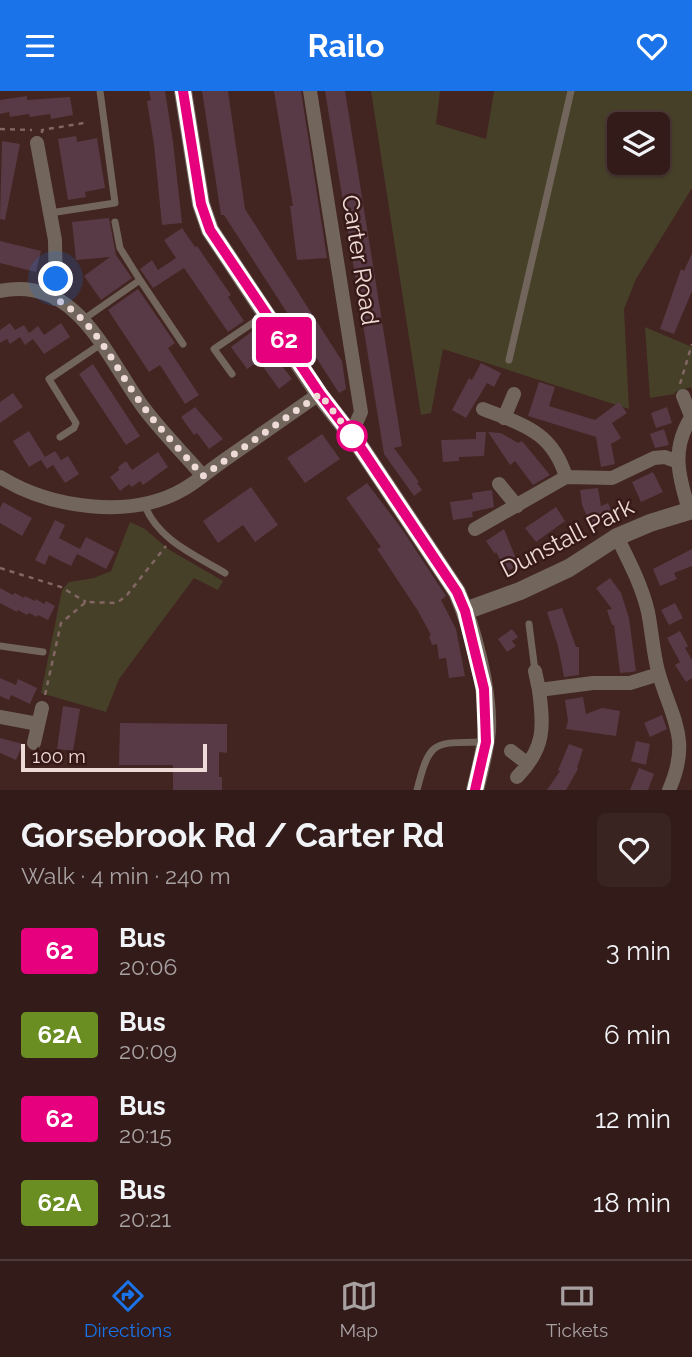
<!DOCTYPE html>
<html lang="en">
<head>
<meta charset="utf-8">
<style>
	body { margin:0; font-family:Raleway,sans-serif; background:#3a2421; color:#f1f3f6; height:100vh; display:flex; flex-direction:column; font-size:26px; white-space:nowrap }
	* { box-sizing:border-box; margin:0 }
	p { font-size:23px; color:#a8a1a2 }
	.icon { flex:none; width:38px; height:38px; fill:none; stroke:currentColor; stroke-width:2; stroke-linecap:round; stroke-linejoin:round }
	.map { position:relative; height:699px; overflow:hidden }
	.side { display:flex; flex-direction:column; background:#321b18; flex:1 }
	.side>* { flex:none }
	.badge { padding:0 14px; border-radius:5px; font-size:24px; line-height:46px }
	.controls { position:absolute; left:607px; top:21px; display:grid; gap:14px }
	.controls a { display:grid; place-items:center; width:63px; height:63px; border-radius:10px; background:#321b18; box-shadow:0 2px 5px #0004,0 0 0 2px #4d3937; font-size:35px }
	.scale { position:absolute; left:21px; bottom:18px; width:186px; box-sizing:border-box; padding-left:7px; border:4px solid #eedad7; border-top:0; font-size:19px; line-height:24px; white-space:nowrap; color:#eedad7; -webkit-text-stroke:5px #371a17; paint-order:stroke }
	.you { position:absolute; width:35px; height:35px; margin:-18px; border:5px solid #fff; border-radius:50%; background:#1a73e8; box-shadow:0 0 0 10px #1a73e833 }
	.map>.badge { position:absolute; translate:-50% -50%; box-shadow:0 0 0 4px #fff }
	.round { display:grid; place-items:center; flex:none; width:74px; height:74px; border-radius:10px; background:#3a2421 }
	.head { display:flex; align-items:center; justify-content:space-between; height:119px; padding:0 21px }
	h1 { font-size:33px; font-weight:700; line-height:52px }
	ul { padding:0; list-style:none }
	li { display:flex; align-items:center; gap:21px; height:84px; padding:0 21px }
	li div { flex:1 }
	li b { display:block; font-size:26px }
	li em { font-style:normal }
	li .badge { min-width:77px; font-weight:700; text-align:center }
	header { display:flex; justify-content:space-between; align-items:center; height:91px; padding:0 21px; background:#1a73e8; color:#fff; font-size:32px; font-weight:700 }
	.tabs { display:flex; justify-content:space-around; align-items:center; height:98px; border-top:2px solid #4d3937; background:#321b18; font-size:19px; color:#a8a1a2 }
	.tabs a { display:grid; justify-items:center; gap:4px }
	.tabs .on { color:#1a73e8 }
	.map>svg:first-child { display:block }
	.green { fill:#474029; fill-rule:evenodd }
	.building { fill:#583a46 }
	.lines { fill:none; stroke-linecap:round; stroke-linejoin:round }
	.path { stroke:#816663; stroke-width:2.5; stroke-dasharray:5 5; stroke-linecap:butt }
	.service { stroke:#71655c; stroke-width:7 }
	.minor { stroke:#71655c; stroke-width:14 }
	.tertiary { stroke:#71655c; stroke-width:18 }
	.line-casing { stroke:#fff; stroke-width:16 }
	.line { stroke:#e6007e; stroke-width:10 }
	.walk { stroke:#eedad7; stroke-width:7; stroke-dasharray:0 12.6 }
	.stop-dot { fill:#fff; stroke:#e6007e; stroke-width:3.5 }
	.labels { text-anchor:middle; stroke-width:5; stroke-linejoin:round; paint-order:stroke }
	.street-label { font-size:24px; fill:#eedad7; stroke:#371a17 }
</style>
</head>
<body>
<header><svg class="icon" aria-label="menu" viewBox="0 0 24 24"><path d="M4 6h16M4 12h16M4 18h16"/></svg>Railo<svg class="icon" aria-label="heart" viewBox="0 0 24 24"><path d="M12 20l-8-8c-3-5 5-10 8-4 3-6 11-1 8 4z"/></svg></header>
<div class="map">
<svg width="692" height="699" viewBox="0 0 692 699">
	<rect width="100%" height="100%" fill="#422420"/>
	<!-- green -->
	<path class="green" d="M371,0H440L436,33L486,48L494,0H692V97L636,188L624,218L629,318L443,258L431,322L421,324ZM620,33H658V72H620Z
		M645,236L692,256V299L691,296L675,301V303L650,307Z
		M130,431L145,438L168,458L223,490L218,499L194,487L119,588L106,621L41,602L62,499L69,491L94,487L111,480Z"/>
	<!-- building -->
	<path class="building" d="M149,0H165L173,51L182,132L162,134L154,54L147,10L151,9Z
		M202,0H228L245,118L342,270L346,298L339,302L224,124H221Z
		M274,0H301L327,167L297,169L290,115H293Z
		M325,0H345L402,355L394,357L419,391L417,392L422,399L414,405L384,363Z
		M27,5V9L70,6L73,24L51,28L50,23L30,26L29,23L10,26L9,21L0,23V9Z
		M76,45L77,51L97,47L105,97L85,101L86,106L68,109L58,48Z
		M2,50L20,53L5,129L0,128Z
		M109,127L116,164L132,187L101,209L84,185L110,166L76,169L72,131Z
		M182,137L195,156L197,155L231,204L228,206L244,230L228,241L184,177L153,197L140,178L152,169L158,179L176,167L164,149Z
		M0,150L41,160L36,181L0,172Z
		M692,162V200L674,243L660,238L681,178L684,180Z
		M138,198L175,252L168,257L199,304L185,313L160,274L149,281L108,219Z
		M10,232L15,239L24,234L29,242L38,235L44,244L61,232L70,246L44,263L33,248L25,254L20,246L10,253L7,248L0,252V239Z
		M254,239L292,288L279,298L259,270L247,278L231,256Z
		M481,272L501,282L494,296L487,292L466,327L452,319L469,287L472,289Z
		M93,273L140,345L126,354L79,283Z
		M539,291L555,296L549,315L595,329L619,311L627,322L612,332L621,347L611,353L615,373L601,376L596,346L528,325Z
		M13,302L23,316L0,332V311Z
		M195,316L223,348L209,358L197,342L194,344L181,326Z
		M667,316L672,332L656,337L651,322Z
		M664,338L669,354L655,357L650,343Z
		M29,340L45,366L55,360L61,369L58,371L68,365L79,383L65,392L53,374L47,378L41,369L29,376L13,350Z
		M476,341H486L484,365L459,366V370L443,371L441,349L476,348Z
		M488,341L501,342L518,352L522,350L550,384L533,394L515,370L510,374Z
		M322,343L340,368L305,392L287,367Z
		M158,361L168,376L143,394L140,390L132,396L129,393L120,400L110,386L119,379L118,376L126,370L132,379Z
		M653,381L663,401L641,411L632,391Z
		M367,392L402,438L446,505L441,509L456,538L465,585L449,587L446,567L439,568L437,553L432,554L429,545L431,544L418,520L377,458L381,456L346,407Z
		M251,396L278,434L255,451L243,434L218,452L203,430Z
		M598,397L601,415L608,412L614,424L591,434L582,414L580,399Z
		M492,399L494,416L472,421L473,426L453,429L450,411L473,408L472,402Z
		M3,411L32,427L22,445L0,432V417Z
		M556,416L565,430L536,451L525,437Z
		M55,429L65,434L59,447L80,458L86,446L115,461L106,478L77,463L71,475L49,464L45,474L35,469Z
		M504,438L519,475L506,480L496,461L495,463L486,450Z
		M692,458V475L674,482L677,488L660,495L653,478Z
		M610,487L621,502L629,527L636,580L632,581L620,582L614,534H612L607,519L612,518L596,497Z
		M0,497L13,504L15,502L24,507L25,505L35,510L36,508L44,513L46,510L55,515L48,529L38,524L37,526L29,522L27,524L18,519L17,521L0,512Z
		M675,512L683,527L669,534L661,519Z
		M562,517L576,556H579V584L564,586L558,555L547,521Z
		M512,538L518,546L512,550L516,555L507,561L498,548Z
		M680,540L688,555L685,557L692,569V587L686,591L675,574L680,571L667,547Z
		M0,587L16,594L18,588L37,597L30,613L11,604L9,609L0,605Z
		M583,606L586,623L602,617L620,620L616,645L566,638L568,630L565,609Z
		M63,615L80,618L73,660L57,658Z
		M662,624L667,638L650,646L644,632Z
		M120,632L227,633V662L219,661V686H222V699H173V674H119Z
		M0,647L23,653L16,669L0,662Z
		M636,650L650,653L646,674L631,670Z
		M569,653L583,658L577,677L578,678L566,699H547L560,680L558,679Z
		M639,677L654,683L648,699H630Z"/>
	<g class="lines">
		<!-- path -->
		<path class="path" d="M0,38L32,39
			M42,42V39L84,32
			M680,293L692,253
			M0,477L61,496L86,511
			M45,604L61,532L86,511L117,512L127,504L166,455"/>
		<!-- service -->
		<path class="service" d="M50,122L115,112L100,0
			M115,131L120,157L140,189
			M84,228L140,189L183,253
			M509,269L571,0
			M232,283L214,258L266,223
			M60,346L74,337L76,332L49,288L101,253
			M144,413C158,449 193,463 225,482
			M529,533L535,580
			M0,555L43,561
			M417,699C430,647 434,652 485,651"/>
		<!-- minor -->
		<path class="minor" d="M310,0L361,321L354,337L349,341
			M37,52L55,149L56,208
			M0,200C78,184 106,266 143,316C161,340 183,362 203,385
			M683,305L691,325
			M483,318C523,334 552,340 566,386
			M504,327L514,303
			M0,386C50,417 131,429 184,398C198,390 210,379 223,370C255,348 287,325 319,303
			M499,393L517,415
			M689,419C678,384 671,357 692,325
			M475,438L566,386L612,387L654,367L665,366L678,371
			M617,446C629,470 642,495 648,521C652,541 653,561 658,580C671,627 692,647 669,699
			M535,580L539,599
			M0,626L38,633
			M34,652L42,617
			M511,660L528,673
			M517,686C545,657 544,637 539,599L593,592H630L659,583"/>
		<!-- tertiary -->
		<path class="tertiary" d="M183,0L201,113L210,139L319,303L359,354L457,501C473,538 489,600 487,640C485,660 480,680 475,699
			M465,520L520,500L569,477L617,446L650,432L692,419"/>
	</g>
	<g class="lines">
		<!-- line casing -->
		<g class="line-casing">
			<path id="line" d="M183,0L201,113L210,139L320,303L359,354L457,501L465,520L484,598L486,651L475,699"/>
		</g>
		<!-- line -->
		<use href="#line" class="line"/>
		<!-- walk -->
		<path class="walk" d="M56,188V208C98,232 115,278 143,315C161,340 183,362 203,385L320,303L352,345"/>
	</g>
	<!-- markers -->
	<circle class="stop-dot" cx="352" cy="345" r="14"/>
	<g class="labels">
		<!-- street labels -->
		<g class="street-label">
			<text transform="translate(360 169) rotate(81)" y="8">Carter Road</text>
			<text transform="translate(567 447) rotate(-27)" y="8">Dunstall Park</text>
		</g>
	</g>
</svg>
<div class="controls">
<a><svg class="icon" aria-label="layers" viewBox="0 0 24 24"><path d="M12 4l9 5-9 5-9-5zM3 14l9 5 9-5"/></svg></a>
</div>
<div class="scale">100 m</div>
<div class="you" style="left:56px;top:188px"></div>
<b class="badge" style="left:284px;top:249px;background:#e6007e;color:#fff">62</b>
</div>
<section class="side">
<div class="head"><div><h1>Gorsebrook Rd / Carter Rd</h1><p>Walk · 4 min · 240 m</p></div><a class="round"><svg class="icon" aria-label="heart" viewBox="0 0 24 24"><path d="M12 20l-8-8c-3-5 5-10 8-4 3-6 11-1 8 4z"/></svg></a></div>
<ul>
<li><span class="badge" style="background:#e6007e;color:#fff">62</span><div><b>Bus</b><p>20:06</p></div><em>3 min</em></li>
<li><span class="badge" style="background:#6b8e23;color:#fff">62A</span><div><b>Bus</b><p>20:09</p></div><em>6 min</em></li>
<li><span class="badge" style="background:#e6007e;color:#fff">62</span><div><b>Bus</b><p>20:15</p></div><em>12 min</em></li>
<li><span class="badge" style="background:#6b8e23;color:#fff">62A</span><div><b>Bus</b><p>20:21</p></div><em>18 min</em></li>
</ul>
</section>
<nav class="tabs">
<a class="on"><svg class="icon" aria-label="directions" viewBox="0 0 24 24"><path d="M12 3l9 9-9 9-9-9zM9 14v-3h6M13 9l2 2-2 2"/></svg>Directions</a>
<a><svg class="icon" aria-label="map" viewBox="0 0 24 24"><path d="M3 6l6-2 6 2 6-2v14l-6 2-6-2-6 2zM9 4v14M15 6v14"/></svg>Map</a>
<a><svg class="icon" aria-label="tickets" viewBox="0 0 24 24"><path d="M3 7h18v10H3zM15 7v10"/></svg>Tickets</a>
</nav>
</body>
</html>
